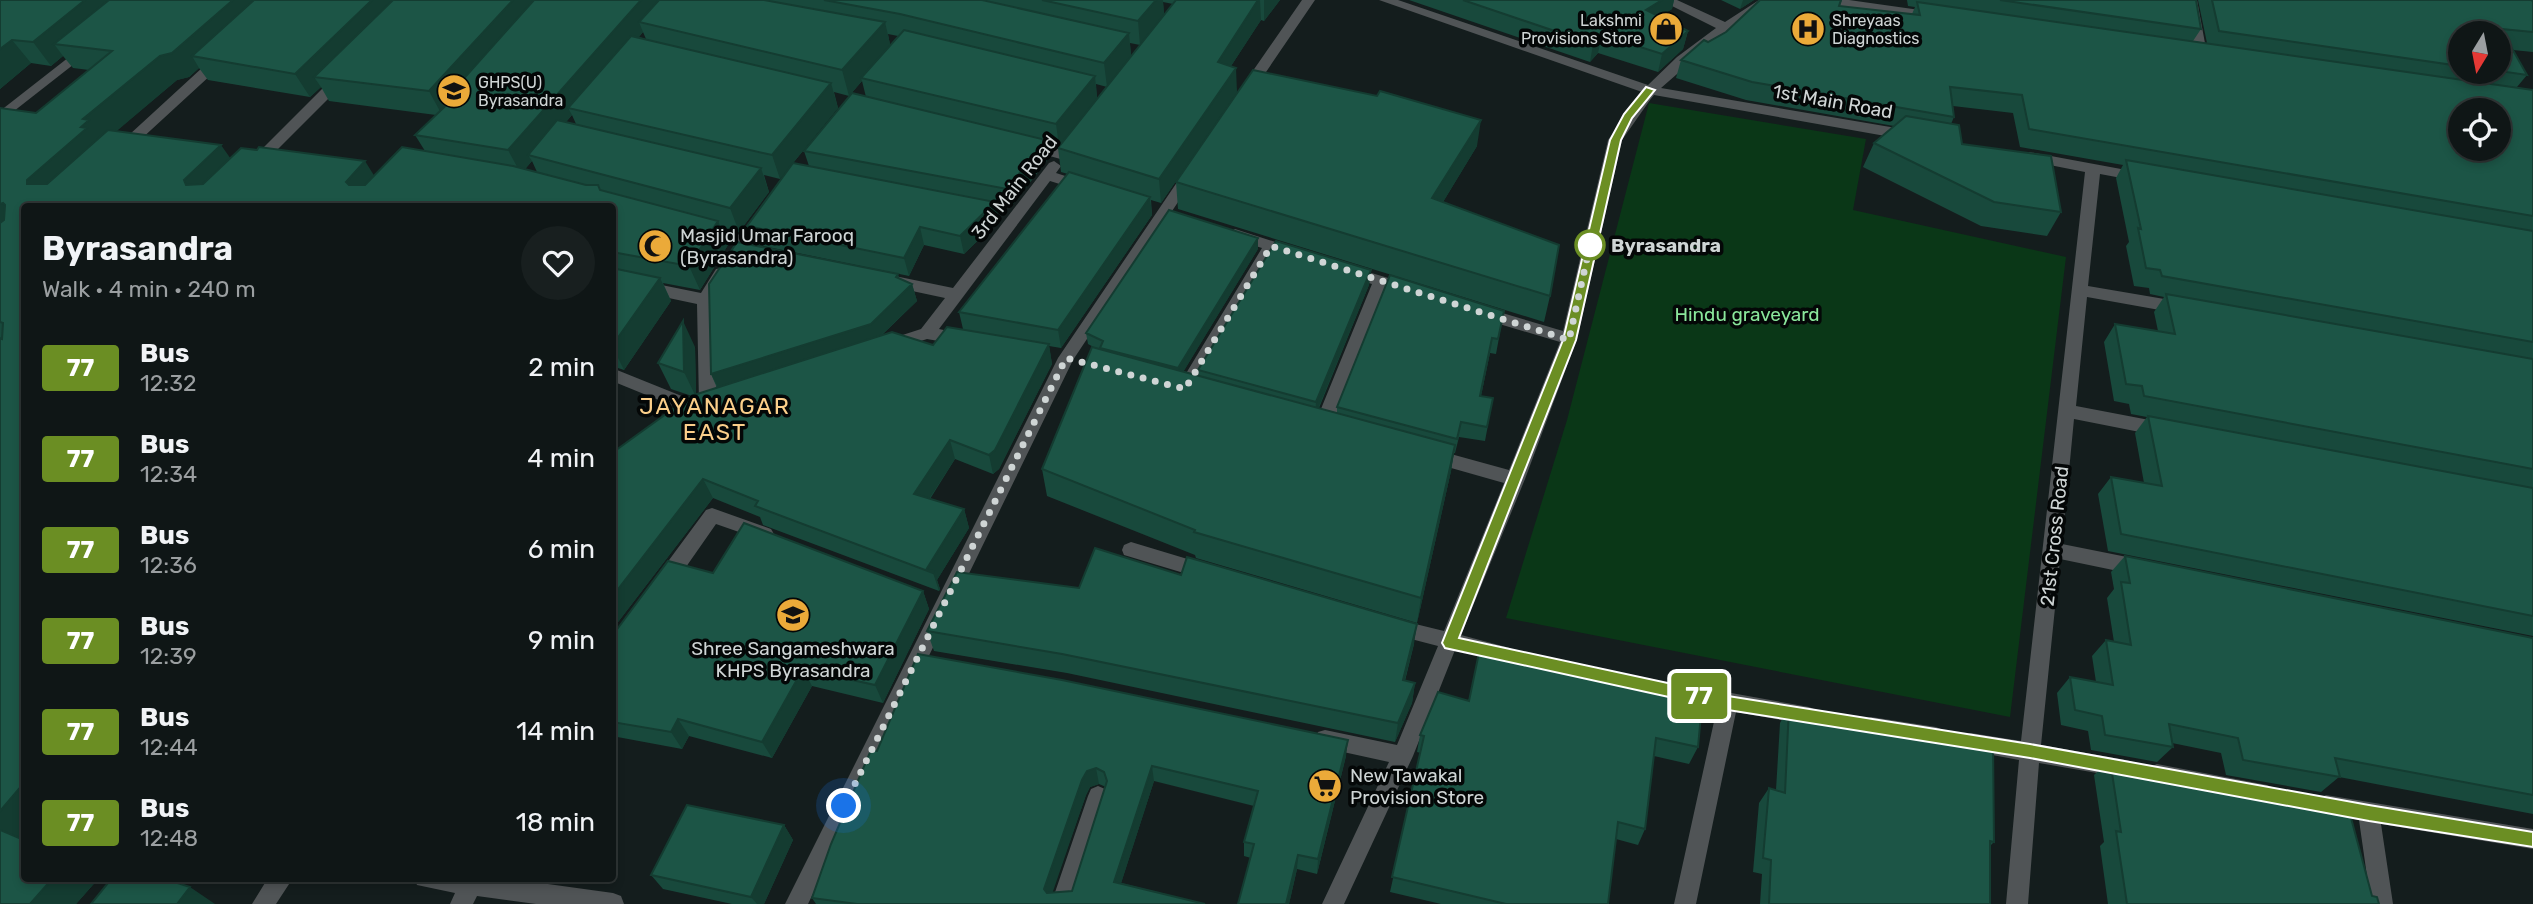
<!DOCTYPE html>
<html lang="en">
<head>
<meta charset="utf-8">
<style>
	body { margin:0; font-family:Rubik,sans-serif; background:#181f1f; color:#f1f3f6; height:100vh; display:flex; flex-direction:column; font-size:26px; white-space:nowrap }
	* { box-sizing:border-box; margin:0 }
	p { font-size:23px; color:#9b9fa1 }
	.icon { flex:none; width:38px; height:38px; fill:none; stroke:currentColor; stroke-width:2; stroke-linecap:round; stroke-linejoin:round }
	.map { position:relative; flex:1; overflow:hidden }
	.details { position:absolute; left:21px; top:203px; width:595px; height:679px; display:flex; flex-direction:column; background:#0f1616; border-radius:7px; box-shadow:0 4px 10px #0003,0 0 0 2px #2f3535 }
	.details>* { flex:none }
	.badge { padding:0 14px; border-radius:5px; font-size:24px; line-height:46px }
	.needle { width:46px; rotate:190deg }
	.buttons { position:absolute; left:2448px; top:21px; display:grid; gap:14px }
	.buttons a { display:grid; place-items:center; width:63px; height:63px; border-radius:50%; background:#0f1616; box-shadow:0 4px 10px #0003,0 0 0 2px #2f3535; font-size:35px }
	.you { position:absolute; width:35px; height:35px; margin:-18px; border:5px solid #fff; border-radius:50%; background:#1a73e8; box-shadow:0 0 0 10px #1a73e833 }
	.map>.badge { position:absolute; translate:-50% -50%; box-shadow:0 0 0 4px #fff }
	.round { display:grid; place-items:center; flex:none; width:74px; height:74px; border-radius:37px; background:#181f1f }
	.overview { display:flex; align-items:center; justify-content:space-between; height:119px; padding:0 21px }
	h1 { font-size:33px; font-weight:700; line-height:52px }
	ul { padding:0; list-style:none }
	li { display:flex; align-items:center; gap:21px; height:91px; padding:0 21px }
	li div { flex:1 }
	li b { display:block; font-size:26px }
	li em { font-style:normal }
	li .badge { min-width:77px; font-weight:700; text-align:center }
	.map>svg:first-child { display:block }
	.green { fill:#0a3717 }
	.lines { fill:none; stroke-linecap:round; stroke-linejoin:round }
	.minor { fill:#505456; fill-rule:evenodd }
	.wall { fill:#18493c; fill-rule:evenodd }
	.shaded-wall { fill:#143c31 }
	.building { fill:#1c5546; stroke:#143c31; stroke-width:2; fill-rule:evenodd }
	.line { fill:#6b8e23; stroke:#fff; stroke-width:2 }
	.walk { stroke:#cfd5d5; stroke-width:7; stroke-dasharray:0 12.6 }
	.stop-dot { fill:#fff; stroke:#6b8e23; stroke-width:3.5 }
	.labels { text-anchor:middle; stroke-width:7; stroke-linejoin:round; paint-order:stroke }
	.far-poi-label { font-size:16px; fill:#cfd5d5; stroke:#040707; text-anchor:start }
	.street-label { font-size:19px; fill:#cfd5d5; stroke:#040707 }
	.poi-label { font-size:19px; fill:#cfd5d5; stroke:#040707; text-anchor:start }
	.stop-label { font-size:19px; font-weight:bold; fill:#cfd5d5; stroke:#040707; text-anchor:start }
	.park-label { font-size:19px; fill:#8ae69b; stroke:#040707 }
	.quarter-label { font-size:23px; letter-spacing:2px; fill:#fccf8a; stroke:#040707 }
</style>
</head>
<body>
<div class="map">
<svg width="2533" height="904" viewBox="0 0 2533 904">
	<rect width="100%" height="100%" fill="#141d1d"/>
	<!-- green -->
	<path class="green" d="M1649,103L1866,139L1853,210L2066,257L2010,717L1506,618L1567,420Z"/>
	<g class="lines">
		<!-- minor -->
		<path class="minor" d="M1302,0H1315L1251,94H1241L1239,91Z
			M1379,0H1398L1648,85L1677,57L1716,28L1660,0H1677L1725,22L1759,0H1774L1708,47L1661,88L1908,130L1915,135L1908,140L1654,95L1650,100L1622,140L1577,339L1525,479L1461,635L1510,648L1513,654L1510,660L1503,662L1455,650L1413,756L1344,904H1322L1389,762L1325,748L1318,746L1315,739L1318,732L1325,730L1397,745L1438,646L1388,633L1385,627L1388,621L1395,619L1444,631L1504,483L1423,460L1420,455L1423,450L1429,448L1509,470L1560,342L1476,317L1474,313L1482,307L1563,331L1608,140L1642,92Z
			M1815,0H1849L1934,12L1941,16L1934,20L1821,4Z
			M2185,0H2197L2207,54L2205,57H2195L2193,54Z
			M87,43L92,44V50L0,122V111Z
			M220,55L227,59L225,62L127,152H117L115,149L117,146L215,56Z
			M341,74L348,78L346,81L259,168H249L247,165L249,162L336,75Z
			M1026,140L1069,152L1071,155L1064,160L1021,148L1019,145L1021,142Z
			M2029,152L2148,174L2150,177L2143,182L2100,174L2088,286L2182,302L2190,308L2182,314L2087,297L2076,406L2165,423L2171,425L2174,430L2171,435L2165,437L2074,419L2062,544L2142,560L2149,563L2151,568L2149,573L2142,576L2060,559L2041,745L2126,760L2133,762L2136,769L2133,776L2126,778L2039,763L2028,904H2006L2019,760L1971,751L1964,749L1961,742L1964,735L1971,733L2021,741L2085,172L2024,160L2022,157Z
			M1054,161L1061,166L1056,173L1090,184L1092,187L1085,192L1050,181L939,329L967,335L969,339L967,343L961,345L927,339L890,351L884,349L882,345L884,341L921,329L945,298L884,285L882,281L884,277L890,275L953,288L1049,163Z
			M1191,167L1198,172L1073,360L808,904H785L1058,358L1186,169Z
			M703,225L748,237L751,241L743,246L698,234L695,230L698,226Z
			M1235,229L1300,250L1303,254L1295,259L1275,253L1191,393H1179L1177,389L1179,385L1262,248L1230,238L1227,234Z
			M1348,266L1415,286L1417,290L1409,296L1386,289L1332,426L1329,431H1317L1314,426L1372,284L1342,275L1340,271Z
			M722,268L730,273L713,300L717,403L714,408H702L699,403L697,304L612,286V275L701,293L716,269Z
			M612,368L699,403L702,408L699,413L693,414L612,381Z
			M712,508L771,529L774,534L771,539L765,541L716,524L672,587L665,589L658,587L656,581L658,575L706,510Z
			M1131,542L1214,567L1216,572L1214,577L1207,580L1124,555L1122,550L1124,545Z
			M1681,684L1809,707L1816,710L1819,716L1816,722L1809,725L1736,712L1696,904H1674L1717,708L1674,699L1671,693L1674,687Z
			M1871,717L1936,727L1943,730L1946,736L1943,742L1936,745L1871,735L1864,732L1861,726L1864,720Z
			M2157,764L2267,785L2274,788L2277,795L2274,802L2267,805L2157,784L2150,781L2147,774L2150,767Z
			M1098,786L1105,789L1108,796L1073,904H1051L1088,796L1091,789Z
			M2326,795L2533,829V849L2381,824L2393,904H2371L2359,820L2319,812L2315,805L2319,798Z
			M268,878H293L276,904H252Z
			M414,878H505L613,893L621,896L624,904H536L477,896L473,904H450L455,893L417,885Z"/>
	</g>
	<!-- wall -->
	<path class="wall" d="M0,0H1280L1264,21L1261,20L1231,66L1237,92L1161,203L1151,200L1152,215L1061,348L1049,346L1052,364L999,469L993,474L955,459L930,499L964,509L969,528L937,580L940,589L939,591L763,525L760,517L713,498L612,630L692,396L671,389L658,363L695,347L696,394L717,388L711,374L898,274L899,279L912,284L917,301L882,335L933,345L963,329L959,312L1068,174L1061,172L1058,148L1107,87L1096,84L1097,99L1059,146L1046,143L1048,159L1011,207L996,204L999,220L964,254L924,245L909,276L754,244L747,226L809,166L804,151L866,97L862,81L849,96L834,92L838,108L780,179L764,175L769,192L739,232L721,227L728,245L700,290L663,283L671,301L624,370L612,366V206H24L22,839L24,878H99L76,904H0V108L36,113L89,70L73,68L63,56L51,66L31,63L0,89ZM1163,2L1173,4L1164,15ZM643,32L646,39L639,37ZM888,34L898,36L890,45ZM1130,43L1140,45L1131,56ZM199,68L208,80L310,97L321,87L329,101L436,115L415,135L425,151L374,176L230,158L116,131L177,80L189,77ZM572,115L576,124L566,122ZM532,161L537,172L525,169Z
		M1409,0H1674L1672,9L1659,17L1688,31L1683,49L1658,72L1598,53L1590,62Z
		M1721,0H1754L1740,9Z
		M1842,0L1840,6L1912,14L1915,7L1908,6L1907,0H2196L2201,29L2193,41L2207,43L2198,0H2533V52L2513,50L2527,75L2517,87L2533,90V636L2108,551L2098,494L2111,477L2144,483L2135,433L2147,417L2131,414L2129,404L2114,401L2104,342L2115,324L2158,331L2154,312L2164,297L2150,294L2149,288L2134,286L2126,246L2129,242L2116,178L2123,165L2020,147L2013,113L1953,106L1954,117L1951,124L1962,144L2061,212L2047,236L1981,226L1863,167L1874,143L1894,126L1746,100L1676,78L1681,60L1708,42L1726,32ZM2460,33H2499V72H2460Z
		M1477,146L1443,202L1550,296L1544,322L1178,209L1176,182Z
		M1258,249L1183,372L1199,376L1198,370L1371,270L1369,285L1319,408L1337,413V407L1504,311L1496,354L1490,353L1481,396L1493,398L1485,441L1459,437L1455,453H1454L1451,471L1417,623L1196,558L1195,555L1047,496L1042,469L1097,349L1088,344L1086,333Z
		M2125,556L2533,638V814L2339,777L2321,792L2226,775L2221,753L2172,743L2173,747L2157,762L2091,750L2088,731L2061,725L2057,693L2070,677L2096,682L2092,656L2106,640L2114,642L2107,598L2114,589L2111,572Z
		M713,573L923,591L929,609L883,703L812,686L772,758L689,736L682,749L612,736V636Z
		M1181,575L1414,644L1405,681L1415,683L1412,703L1395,742L1067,673L934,651L927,631L1079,588Z
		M1481,643L1698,747L1689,764L1654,756L1645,829L1638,845L1616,839L1608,904H1441L1390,892L1421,753L1417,752L1420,735L1469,701Z
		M1789,707L1912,733L1917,728L1994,842L1990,846V904H1760L1762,874L1753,872L1759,803L1769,788L1776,790L1780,723Z
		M877,751L1346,756L1317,874L1297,869L1289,904H1238L1251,858L1244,856V842L1254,806L1154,781L1121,883L1205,904H816L812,898ZM1099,784L1106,787L1072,891L1052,892L1086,795L1090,787Z
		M2110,760L2180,785L2236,796L2249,785L2372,896L2379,904H2108L2100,846L2104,842L2094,775Z
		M784,825L793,840L764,904H732L663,889L651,875Z"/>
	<!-- shaded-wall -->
	<path class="shaded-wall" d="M85,0H132L54,44L63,56L51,66L33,42Z
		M233,0H274L192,56L199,68L189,77L177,80L105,141L48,204L27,184V180L81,127L83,119L160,56Z
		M372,0H409L314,77L321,87L310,97L295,74Z
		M513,0H545L450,94L454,102L442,115L429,91Z
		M641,0H663L639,22L643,32L576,110L568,108L572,115L536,157L528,155L532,161L521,174L508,150Z
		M1156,0H1163L1164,16L1140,45L1138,21Z
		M1258,0H1260L1261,20L1218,86V62Z
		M1264,0H1280L1264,21Z
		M1662,0H1674L1672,9L1642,28L1646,10Z
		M1743,0H1754L1740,9Z
		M885,22L891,48L861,78L862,81L849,96L842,70Z
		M1688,31L1683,49L1658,72L1662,54Z
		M1129,33L1131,57L1107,87L1104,63Z
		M1602,35L1598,53L1590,62L1593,44Z
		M12,40L31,63L0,89V49Z
		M1236,68L1237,92L1161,203L1159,179Z
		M1095,76L1097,99L1059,146L1056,124Z
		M831,83L838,108L780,179L772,155Z
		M1481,120L1477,146L1429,225L1432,198Z
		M1046,140L1048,159L1011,207L1007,189Z
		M221,145L238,169L202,204L186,185L184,180Z
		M365,161L380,185L361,206L346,182Z
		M761,168L769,192L739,232L730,208Z
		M1150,197L1152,215L1061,348L1058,330Z
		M995,202L999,220L964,254L960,236Z
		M3,203L24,226L0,243V204Z
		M718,221L728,245L700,290L689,266Z
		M920,227L924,245L909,276L904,258Z
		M1258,238V249L1179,379L1178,368Z
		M1371,270L1369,285L1315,416L1316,402Z
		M660,278L671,301L624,370L612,346Z
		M912,284L917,301L876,340L719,390L711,374Z
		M683,321L695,347L696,397L684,372Z
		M1049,344L1052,364L999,469L993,474L989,455Z
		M950,440L955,459L920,513L914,494Z
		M1455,445L1451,471L1417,623L1421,598Z
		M703,479L713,498L612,630V597Z
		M964,509L969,528L937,580L940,589L939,591L933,573L926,570Z
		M923,591L929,609L883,703L875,685Z
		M1417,624L1414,644L1400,699L1403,680Z
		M803,669L812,686L772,758L762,742Z
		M1415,683L1412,703L1395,742L1398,723Z
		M678,719L689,736L682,749L671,732Z
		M1348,740L1346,756L1317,874L1318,859Z
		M1152,766L1154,781L1117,896L1114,882Z
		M1096,768L1099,784L1090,787L1086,795L1049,903L1044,889L1082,780L1087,771Z
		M24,783V836L19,843L0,832V811Z
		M784,825L793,840L764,904H757L751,897Z
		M1298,855L1297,869L1289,904H1286Z
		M53,878H99L76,904H30Z
		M190,887L215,904H177Z"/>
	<!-- building -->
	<path class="building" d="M0,0H85L33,42L12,40L0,49Z
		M109,0H233L172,53L160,56L83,119L89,120L81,127L87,128L27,180V184H47L108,130L221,145L184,180L186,185L203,184L241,148L257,150L259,147L365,161L346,182L349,185H365L402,147L513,166L586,185H598L600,190L718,221L689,266L612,252V206H24V783L0,811V338L2,339L3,323L0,322V223L4,220L5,205L3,203L0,204V108L36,113L112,51L54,44Z
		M254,0H372L295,74L192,56Z
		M393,0H513L429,91L314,77Z
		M534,0H641L508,150L415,135L457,95L450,94Z
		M659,0H764L885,22L842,70L639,22Z
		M824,0H982L1129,33L1104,63L900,14Z
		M1042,0H1156L1138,21Z
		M1176,0H1258L1218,62L1236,68L1159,179L1058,148Z
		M1463,0H1662L1646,10L1688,31L1662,54L1602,35L1593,44Z
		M1760,0H1841L1839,6L1920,15L1917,2L2533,90V216L2029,129L2022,95L1950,87L1954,117L1752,82L1681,60L1704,40L1708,42L1726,32ZM2460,110H2499V149H2460Z
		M2000,0H2196L2201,29Z
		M2212,0H2532L2533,2V32L2501,29L2527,75L2499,71V33H2460V66L2219,31Z
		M904,30L1095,76L1056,124L861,78Z
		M631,36L831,83L772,155L568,108Z
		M1253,70L1377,96L1380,91L1481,120L1432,198L1559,245L1550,296L1176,182Z
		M852,93L1046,140L1007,189L804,151Z
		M1906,116L1959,125L1962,144L2051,156L2061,212L1994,202L1874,143Z
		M557,120L761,168L730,208L528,155Z
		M2126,160L2533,231V342L2162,276L2160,270L2146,268L2138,228L2141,229Z
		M793,163L995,202L960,236L920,227L904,258L747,226Z
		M1069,172L1150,197L1058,330L959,312Z
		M1169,210L1258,238L1178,368L1100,348L1103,341L1086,333Z
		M1276,241L1371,270L1316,402L1198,370Z
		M737,242L898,274L896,277L912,284L871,324L711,374L709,284Z
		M612,268L660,278L612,346Z
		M1390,275L1504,311L1498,339L1492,338L1480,396L1493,398L1487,427L1461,422L1457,439L1337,407Z
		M2166,294L2533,359V469L2144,396L2142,386L2126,384L2115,324L2175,334Z
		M683,321L684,372L658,363Z
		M947,327L1049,344L995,450L989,455L950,440L914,494L964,509L926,570L934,571L933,573L755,506L758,501L703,479L612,597V453L691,396L892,332L933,345Z
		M1092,347L1455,445L1421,598L1194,532L1195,530L1042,469Z
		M2148,416L2533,488V616L2121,534L2111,477L2162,486Z
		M744,523L923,591L875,685L803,669L762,742L678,719L671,732L612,722V636L668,561L713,573Z
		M1095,548L1181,575L1187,557L1417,624L1403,680L1415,683L1398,723L1062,654L927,631L957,572L1079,588Z
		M2125,556L2533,638V795L2335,758L2340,777L2243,760L2238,738L2169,724L2173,747L2105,735L2102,716L2075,710L2070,677L2113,685L2106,640L2131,645L2121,582L2130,583Z
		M1481,643L1703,693L1698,747L1656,738L1645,829L1618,822L1608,904H1506L1392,877L1424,736L1420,735L1438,692L1469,701Z
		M918,654L1062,680L1348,740L1318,859L1298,855L1286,904H1238L1254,844L1244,842L1258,791L1152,766L1114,882L1205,904H857L812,898L831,844L871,750L877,751ZM1096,768L1104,772L1107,781L1072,891L1047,893L1044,889L1082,780L1087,771Z
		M1789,707L1917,734V728L1993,743L1994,842L1990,841V904H1769L1771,860L1763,858L1769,788L1785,793Z
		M2110,760L2178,772L2180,785L2253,799L2249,785L2347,803L2372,896L2377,897L2379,904H2127L2116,831L2121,832Z
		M687,805L784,825L751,897L651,875Z
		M0,830L24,840V878H53L30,904H0Z
		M112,878H162L190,887L177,904H91Z"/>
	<!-- line -->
	<path class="line" d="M1646,87L1655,90L1632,118L1621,140L1576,340L1459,638L1728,696L2030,744L2369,805L2533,832V847L2369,821L2030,758L1728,710L1445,648L1442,643L1563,340L1610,140L1624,114Z"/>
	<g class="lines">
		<!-- walk -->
		<path class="walk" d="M844,806L1066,358L1185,389L1271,246L1569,340L1590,245"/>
	</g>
	<!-- icons -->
	<defs>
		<g id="shop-disc" transform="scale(1.75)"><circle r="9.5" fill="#ebaa39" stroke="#040707"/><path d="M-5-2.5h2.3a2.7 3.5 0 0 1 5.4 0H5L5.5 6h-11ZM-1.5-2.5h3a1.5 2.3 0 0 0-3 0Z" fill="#111"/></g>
		<g id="hospital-disc" transform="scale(1.75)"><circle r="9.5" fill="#ebaa39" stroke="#040707"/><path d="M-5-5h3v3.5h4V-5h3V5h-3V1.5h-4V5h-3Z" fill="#111"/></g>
		<g id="school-disc" transform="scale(1.75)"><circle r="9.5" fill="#ebaa39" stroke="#040707"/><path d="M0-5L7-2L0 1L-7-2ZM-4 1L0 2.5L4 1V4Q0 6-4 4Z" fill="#111"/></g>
		<g id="mosque-disc" transform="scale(1.75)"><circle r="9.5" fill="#ebaa39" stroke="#040707"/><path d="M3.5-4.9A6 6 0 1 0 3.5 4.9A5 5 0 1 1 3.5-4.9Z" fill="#111"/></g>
		<g id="supermarket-disc" transform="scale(1.75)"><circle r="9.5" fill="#ebaa39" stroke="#040707"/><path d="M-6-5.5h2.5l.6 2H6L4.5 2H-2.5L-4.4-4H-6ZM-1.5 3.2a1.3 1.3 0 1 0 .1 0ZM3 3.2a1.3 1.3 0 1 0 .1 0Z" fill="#111"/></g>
	</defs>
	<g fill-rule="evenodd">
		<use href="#shop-disc" x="1666" y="29"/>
		<use href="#hospital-disc" x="1808" y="29"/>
		<use href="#school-disc" x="454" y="91"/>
		<use href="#mosque-disc" x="655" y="246"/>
		<use href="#school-disc" x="793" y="615"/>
		<use href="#supermarket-disc" x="1325" y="786"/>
	</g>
	<!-- markers -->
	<circle class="stop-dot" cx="1590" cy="245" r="14"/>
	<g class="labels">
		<!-- far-poi labels -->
		<g class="far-poi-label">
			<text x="1642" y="26" text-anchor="end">Lakshmi<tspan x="1642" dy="18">Provisions Store</tspan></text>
			<text x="1832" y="26">Shreyaas<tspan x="1832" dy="18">Diagnostics</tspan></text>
			<text x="478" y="88">GHPS(U)<tspan x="478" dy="18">Byrasandra</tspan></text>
		</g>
		<!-- street labels -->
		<g class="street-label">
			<text transform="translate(1833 101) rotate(10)" y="7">1st Main Road</text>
			<text transform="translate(1014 187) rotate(-52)" y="7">3rd Main Road</text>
			<text transform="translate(2054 536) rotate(-84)" y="7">21st Cross Road</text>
		</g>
		<!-- poi labels -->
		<g class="poi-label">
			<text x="680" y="242">Masjid Umar Farooq<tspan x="680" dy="22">(Byrasandra)</tspan></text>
			<text x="793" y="655" text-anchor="middle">Shree Sangameshwara<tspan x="793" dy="22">KHPS Byrasandra</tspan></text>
			<text x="1350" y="782">New Tawakal<tspan x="1350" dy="22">Provision Store</tspan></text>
		</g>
		<!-- stop labels -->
		<g class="stop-label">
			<text x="1611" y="252">Byrasandra</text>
		</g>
		<!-- park labels -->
		<g class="park-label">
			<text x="1747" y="321">Hindu graveyard</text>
		</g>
		<!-- quarter labels -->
		<g class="quarter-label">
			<text x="715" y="414">JAYANAGAR<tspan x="715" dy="26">EAST</tspan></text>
		</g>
	</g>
</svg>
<div class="buttons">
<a><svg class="needle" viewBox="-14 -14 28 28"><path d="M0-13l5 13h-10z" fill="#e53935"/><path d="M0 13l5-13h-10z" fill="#9b9fa1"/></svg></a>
<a><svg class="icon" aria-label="locate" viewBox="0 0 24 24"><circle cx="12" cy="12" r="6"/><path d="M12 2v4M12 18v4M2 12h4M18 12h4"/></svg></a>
</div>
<div class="you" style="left:844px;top:806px"></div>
<b class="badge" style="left:1699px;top:696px;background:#6b8e23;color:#fff">77</b>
<section class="details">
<div class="overview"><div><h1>Byrasandra</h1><p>Walk · 4 min · 240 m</p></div><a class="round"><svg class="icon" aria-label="heart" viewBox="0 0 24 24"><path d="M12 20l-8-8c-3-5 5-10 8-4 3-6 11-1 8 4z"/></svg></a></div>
<ul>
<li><span class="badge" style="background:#6b8e23;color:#fff">77</span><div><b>Bus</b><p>12:32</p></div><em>2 min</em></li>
<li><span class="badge" style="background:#6b8e23;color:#fff">77</span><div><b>Bus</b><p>12:34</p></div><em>4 min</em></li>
<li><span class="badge" style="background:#6b8e23;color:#fff">77</span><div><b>Bus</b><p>12:36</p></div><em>6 min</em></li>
<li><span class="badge" style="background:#6b8e23;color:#fff">77</span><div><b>Bus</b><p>12:39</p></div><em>9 min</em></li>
<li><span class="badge" style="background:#6b8e23;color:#fff">77</span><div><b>Bus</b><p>12:44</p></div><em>14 min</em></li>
<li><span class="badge" style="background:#6b8e23;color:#fff">77</span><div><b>Bus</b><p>12:48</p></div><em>18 min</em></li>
</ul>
</section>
</div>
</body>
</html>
